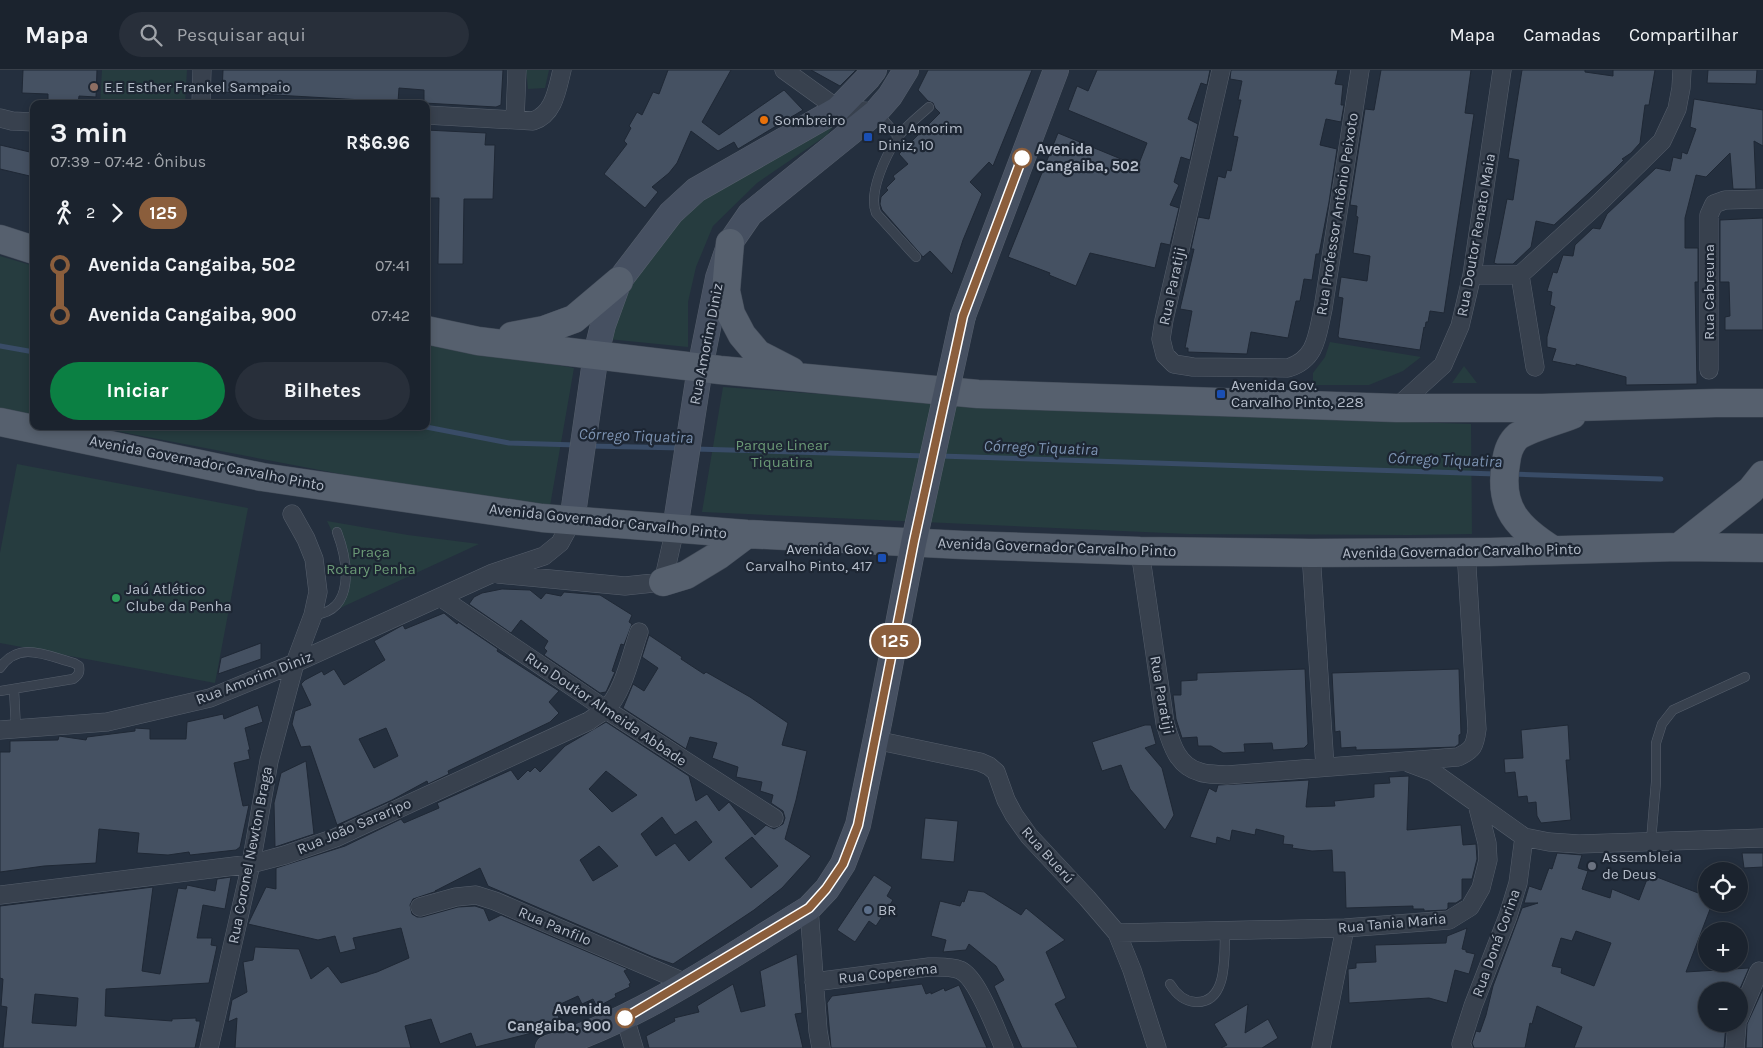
<!DOCTYPE html>
<html lang="pt">
<head>
<meta charset="utf-8">
<style>
	body { margin:0; font-family:Karla,sans-serif; background:#282f3a; color:#f1f3f6; height:100vh; display:flex; flex-direction:column; font-size:19px; white-space:nowrap }
	* { box-sizing:border-box; margin:0 }
	p { font-size:16px; color:#a0a4aa }
	.icon { flex:none; width:28px; height:28px; fill:none; stroke:currentColor; stroke-width:2; stroke-linecap:round; stroke-linejoin:round }
	.map { position:relative; flex:1; overflow:hidden }
	.side { position:absolute; left:30px; top:30px; width:400px; height:330px; display:flex; flex-direction:column; background:#1b232e; border-radius:10px; box-shadow:0 2px 8px #0003,0 0 0 1px #39404a }
	.side>* { flex:none }
	.badge { padding:0 10px; border-radius:16px; font-size:18px; line-height:32px }
	.controls { position:absolute; left:1698px; top:792px; display:grid; gap:10px }
	.controls a { display:grid; place-items:center; width:50px; height:50px; border-radius:50%; background:#1b232e; box-shadow:0 2px 8px #0003,0 0 0 1px #39404a; font-size:25px }
	.map>.badge { position:absolute; translate:-50% -50%; box-shadow:0 0 0 2px #fff }
	.legs { display:flex; align-items:center; gap:8px; height:55px; padding:0 20px; font-size:16px }
	.legs p { margin-inline-start:auto }
	.headline { display:flex; align-items:center; justify-content:space-between; height:85px; padding:0 20px }
	h1 { font-size:28px; font-weight:700; line-height:38px }
	.button { display:flex; gap:10px; margin-top:auto; padding:10px 20px }
	.button a { flex:1; height:58px; border-radius:30px; background:#0b8043; color:#fff; font-size:20px; font-weight:700; line-height:58px; text-align:center }
	.button a+a { background:#282f3a; color:#f1f3f6 }
	ul { padding:0 20px; list-style:none }
	li { display:flex; align-items:center; gap:18px; height:50px; font-size:19px }
	li i { display:grid; place-items:center; width:8px; height:100%; margin:0 6px; background:currentColor }
	li i::after { content:''; width:12px; height:12px; margin:-6px; border:4px solid; border-radius:50%; background:#1b232e }
	li p { margin-inline-start:auto }
	li:first-child i { background:linear-gradient(#0000 50%,currentColor 0) }
	li:last-child i { background:linear-gradient(currentColor 50%,#0000 0) }
	header { display:flex; align-items:center; gap:30px; box-sizing:border-box; height:70px; padding:0 25px; background:#1b232e; border-bottom:1px solid #39404a }
	header strong { font-size:24px }
	nav { display:flex; gap:28px; margin-inline-start:auto; font-size:18px }
	.search { width:350px; height:45px; background:#282f3a; display:flex; align-items:center; gap:12px; box-sizing:border-box; padding:0 18px; border-radius:28px; color:#a0a4aa; font-size:19px }
	.map>svg:first-child { display:block }
	.green { fill:#263c3f }
	.lines { fill:none; stroke-linecap:round; stroke-linejoin:round }
	.stream { stroke:#394c67; stroke-width:5 }
	.building { fill:#455162; stroke:#1f2835; fill-rule:evenodd }
	.lane-casing { stroke:#565f6c; stroke-width:10 }
	.street-casing { stroke:#565f6c; stroke-width:19 }
	.secondary-casing { stroke:#565f6c; stroke-width:26 }
	.primary-casing { stroke:#414a57; stroke-width:29 }
	.lane { stroke:#38414e; stroke-width:9 }
	.street { stroke:#38414e; stroke-width:18 }
	.secondary { stroke:#465061; stroke-width:25 }
	.primary { stroke:#56606e; stroke-width:28 }
	.secondary-bridge-casing { stroke:#565f6c; stroke-width:26; stroke-linecap:butt }
	.secondary-bridge { stroke:#465061; stroke-width:25 }
	.line-1-casing { stroke:#fff; stroke-width:11 }
	.line-1 { stroke:#8b5e3c; stroke-width:8 }
	.education-dot { fill:#8d6e63; stroke:#1d2633; stroke-width:2 }
	.food-dot { fill:#e8710a; stroke:#1d2633; stroke-width:2 }
	.transit-dot { fill:#1a4fb4; stroke:#1d2633; stroke-width:2 }
	.stop-1-dot { fill:#fff; stroke:#8b5e3c; stroke-width:2.5 }
	.leisure-dot { fill:#2e9e5b; stroke:#1d2633; stroke-width:2 }
	.worship-dot { fill:#6b7280; stroke:#1d2633; stroke-width:2 }
	.service-dot { fill:#5c6f8a; stroke:#1d2633; stroke-width:2 }
	.labels { text-anchor:middle; stroke-width:4.5; stroke-linejoin:round; paint-order:stroke }
	.poi-label { font-size:15px; fill:#b4bcc9; stroke:#1d2633; text-anchor:start }
	.stop-label { font-size:15px; font-weight:bold; fill:#b4bcc9; stroke:#1d2633; text-anchor:start }
	.street-label { font-size:15px; fill:#b4bcc9; stroke:#1d2633 }
	.park-label { font-size:15px; fill:#6b9a76; stroke:#1d2633 }
	.water-label { font-size:16px; font-style:italic; fill:#7c92b1; stroke:#1d2633 }
</style>
</head>
<body>
<header>
<strong>Mapa</strong>
<div class="search"><svg class="icon" aria-label="search" viewBox="0 0 24 24"><circle cx="10" cy="10" r="6"/><path d="M15 15l6 6"/></svg>Pesquisar aqui</div>
<nav><a>Mapa</a><a>Camadas</a><a>Compartilhar</a></nav>
</header>
<div class="map">
<svg width="1763" height="978" viewBox="0 0 1763 978">
	<rect width="100%" height="100%" fill="#242f3e"/>
	<!-- green -->
	<path class="green" d="M102,0H187L185,34H100Z
		M526,0H549L545,18L528,19Z
		M828,53L832,58L827,65L757,113L713,156L696,197L688,232V277L608,269L626,220L658,172L701,132Z
		M0,186L34,196V345L0,338Z
		M426,272L574,298L550,436L372,410L90,356H426Z
		M1330,272L1421,287L1403,301L1369,315H1313V303L1325,287Z
		M1464,296L1477,313H1452Z
		M723,317L1024,339L1471,354L1472,464L1410,465L1189,464L702,442Z
		M17,394L248,438L215,613L0,573V483Z
		M327,451L408,465L479,474L338,539C344,506 342,481 327,451Z"/>
	<g class="lines">
		<!-- stream -->
		<path class="stream" d="M0,276L34,282
			M421,356L509,373L577,375
			M590,376L682,378
			M695,379L926,386
			M940,386L1496,404
			M1512,404L1661,409"/>
	</g>
	<!-- building -->
	<path class="building" d="M23,0H97L96,27L79,26L78,34H48V24L22,23Z
		M223,0H503L501,35L496,37L424,33V20L399,18L398,32L222,22Z
		M668,0H731L702,52L719,65L784,20L803,40L738,79L734,72L718,81L691,61L677,93L669,103L652,117L658,122L645,138L604,104L627,74L624,71L631,58L629,56L637,42L642,45L653,22L659,24Z
		M811,0H856L840,16Z
		M928,0H1032L993,96L989,92L970,112L982,124L963,170L952,204L930,181L923,187L882,140L880,134L881,127L888,120L886,118L895,109L893,106L908,94L899,84L940,43L935,38L933,33L928,31L918,20Z
		M1097,0H1210L1207,15L1201,13L1188,49L1198,54L1190,90L1181,87L1174,112L1179,115L1170,135L1179,138L1170,175L1161,173L1155,198L1090,183L1076,216L1049,205L1050,203L1008,187L1058,63L1138,96L1147,73L1068,40L1077,16L1088,21Z
		M1231,0H1338L1335,14L1343,15L1341,35H1344L1341,52L1326,49L1320,75L1337,79L1329,132L1319,184H1316L1312,210L1304,209L1300,231H1296L1288,268L1251,262L1247,284L1188,282V278H1185L1192,241L1180,239L1194,179H1191L1198,147L1209,149L1218,106L1225,108L1227,100L1231,101L1238,67L1233,66L1241,30H1238L1242,11L1230,9Z
		M1381,0H1471L1465,43L1474,44L1444,243L1430,241L1428,252H1426L1425,258L1424,257L1420,280L1339,268L1338,266L1343,228L1338,227L1341,207L1367,211L1370,186L1353,183L1358,147L1356,146L1357,136L1350,135L1365,39L1374,40Z
		M1522,0H1585V2L1613,6V0H1655L1649,35H1645L1640,73L1631,83L1622,89L1624,90L1612,102L1554,155L1536,151L1531,177L1513,194H1497L1494,193L1500,165L1507,129L1513,130L1519,90L1508,88Z
		M1708,0H1757L1756,14L1707,13Z
		M1694,29L1763,40V76L1754,71L1756,119H1733L1730,83L1706,107L1696,105L1685,148V178H1698V212H1695L1697,314L1626,315V307L1576,294V296L1552,291L1556,279L1547,277V267L1555,237L1550,235L1552,222L1547,221L1553,202L1557,203L1563,185L1573,186L1575,175L1593,158L1600,159L1607,144L1656,98L1670,101L1673,87L1681,89L1682,82L1687,84L1696,59L1690,57Z
		M426,60L486,63L485,75H495L493,129H464L463,194H438L439,128H426Z
		M0,75L34,83V107L0,99Z
		M1763,148V260H1725V247L1730,246L1729,212H1720V150Z
		M502,519L530,520L541,529L546,523L561,526L564,522L600,525L632,545L629,552L632,554L624,575L621,574L612,601L615,602L606,622L600,623L544,585L547,581L544,578L548,571L521,550L511,563L469,534L474,527L482,523Z
		M444,543L457,554L458,552L498,579L497,581L559,621L549,632L559,643L550,652L448,701L449,704L428,714L427,711L392,730L337,755L310,676L301,677L292,654L295,641L311,635L301,614L305,610L322,601L324,605L334,599L344,615L385,590L374,571L403,555L405,559ZM386,658L398,686L374,698L359,669Z
		M649,565L682,587L681,589L704,604L706,602L750,627L788,653L782,675L807,681L796,730L785,769L811,786L782,818L754,840L673,894L653,887L488,816L480,798L435,821H437L413,829L410,835L412,844L417,847H422L458,837L475,836L484,839L489,851L501,845L628,899L624,901L631,913L629,914L630,917L615,924L616,927L597,937L593,929L582,934L578,926L554,937L561,952L532,963L476,977L471,963L440,974L431,949L405,956L411,978H235L237,948L228,952L232,930L247,922L243,892L253,890L255,877L299,879L311,909L328,896L341,913L377,902L409,888L401,858L353,868L356,879L340,883L335,866L318,870L248,854L266,817L276,819V798L345,776L401,749L404,753L439,738L437,733L511,700L518,710L528,700L530,702L535,697L540,702L565,676L606,652L689,706L696,731L707,724L719,741L729,732L755,765L766,755L774,759L783,754L785,748L783,741L771,733L773,725L760,721L762,712L736,707L738,697L712,688L717,673L690,667L686,679L623,638L633,614L644,621L658,598L642,587ZM606,701L637,725L612,742L589,719ZM662,747L675,765L696,751L712,772L689,791L675,773L656,786L641,764ZM752,767L778,796L751,818L725,788ZM599,776L618,796L593,811L580,790Z
		M261,573V589L218,604L221,588Z
		M1305,599L1308,674L1304,678L1273,680L1272,673L1244,674L1245,682L1223,683L1211,676H1198L1197,667L1182,668L1176,649L1173,625H1181V611L1197,610V603Z
		M1459,599L1461,664L1459,665V674L1455,677L1399,679L1356,680V677L1341,678L1340,661L1335,662L1332,603Z
		M258,635L263,652L245,658L250,680H248L250,689L234,693L243,736L249,735L240,777L236,780L190,785L189,782L168,785L137,783L139,763L99,759L96,793L44,796L0,802V682H10V671L58,670L59,666L86,670L87,667L135,661V658L150,659V669H186L187,652L223,644L224,649Z
		M1145,655H1151L1156,674L1145,678L1162,698L1174,745L1165,760L1130,719L1121,695L1102,701L1092,672Z
		M1568,655L1570,690H1566L1571,750L1541,753L1537,746L1536,732L1528,733L1527,726L1518,727L1515,702L1505,703L1504,689L1523,688L1521,660Z
		M306,691L314,764L275,777L274,733L281,703Z
		M1409,706L1407,760L1461,755L1463,775L1476,774L1477,789L1472,809H1462V829L1456,833H1448V838L1446,840L1424,841V839H1413V836L1346,838L1345,802H1333L1332,780L1312,781L1292,778L1293,775L1283,774L1284,766L1256,759L1255,765L1232,760L1230,771L1217,767L1216,774L1190,767L1209,718L1216,722L1218,715L1309,710L1306,737L1335,736L1334,731L1374,727V714L1390,713L1389,707Z
		M925,748L958,751L954,792L921,789Z
		M1557,783L1582,785L1578,798L1588,801L1582,819L1610,828L1612,819L1639,830L1649,804L1706,826V834H1712L1686,902L1749,898L1739,921H1706V954H1726L1724,978H1574L1582,957L1537,936L1532,954L1530,953L1525,978H1474L1472,973L1476,961L1480,962L1486,945L1493,916L1522,838L1538,833H1524L1529,816L1541,820L1549,798L1552,799ZM1576,861L1611,873L1594,916L1561,903L1562,898L1552,896L1561,868L1572,871Z
		M1742,783H1763V797L1744,798Z
		M874,805L892,817L887,826L893,830L876,856L869,851L855,872L837,860Z
		M231,807L225,839L203,835L197,868H212L211,875L217,876L209,913L106,919L105,946L172,951V949L196,948V951H200V954L195,978H3L7,937L1,936L3,909L0,908V836L153,817L142,901L160,904L178,818L186,819L187,815L215,821L217,809ZM35,924L78,928L76,956L32,953Z
		M968,820L984,822L1021,845L1026,838L1065,870L1046,882L1066,928L1055,934L1078,978H1022L994,916L1004,910L996,896L969,874L966,880L943,882L946,870L931,866L940,831L960,836L962,831L964,832Z
		M1467,858L1462,879L1466,880V882L1475,884L1469,904L1455,900L1447,933L1429,928L1349,933L1348,899L1356,898V893L1376,892L1375,875L1446,873L1447,866Z
		M797,884L802,943L795,944L803,978H649L646,966L675,951L674,948L699,942L697,936L733,914L741,942L765,936L760,901Z
		M922,914L926,924L931,922V924L944,918L945,921L959,915L987,978H831L827,933L832,926Z
		M1763,919V978H1746L1747,954Z
		M1248,934L1245,963L1268,949L1278,968L1262,978H1221L1227,975L1214,954Z"/>
	<g class="lines">
		<!-- lane casing -->
		<g class="lane-casing">
			<path id="lane" d="M876,42L898,66
				M916,187L876,143C868,122 886,85 898,67C906,56 919,46 929,37
				M313,545C356,542 348,491 337,462
				M0,598C19,570 47,586 74,593L79,596C80,602 79,605 73,609L0,621
				M14,619L16,659
				M1651,771L1656,712V673L1662,654L1673,640L1745,607
				M1170,914C1176,924 1183,931 1195,932C1229,934 1224,883 1225,861"/>
		</g>
		<!-- street casing -->
		<g class="street-casing">
			<path id="street" d="M784,0L838,39L876,42
				M1221,0L1164,250L1161,269L1165,285L1174,294L1193,297L1288,298C1317,289 1317,265 1323,239L1360,0
				M201,34L202,0
				M426,45L533,51C554,44 557,20 562,0
				M0,48L12,51L34,52
				M515,50L517,0
				M1472,205H1520
				M1520,205L1600,132L1662,71L1677,39L1681,18L1682,0
				M1520,205L1535,297
				M1709,300V145L1714,134L1725,130L1763,129
				M1396,338L1443,295L1460,256L1472,205L1502,0
				M1140,481L1165,653C1171,673 1177,696 1200,702C1208,705 1219,704 1227,705L1458,687C1473,680 1475,676 1477,659L1466,481
				M1311,483L1325,697
				M498,504L625,516L663,512L675,459
				M440,527L605,639L774,748
				M0,660L107,652L210,628L295,593L493,503L544,486L560,473L572,451
				M875,670L980,692L989,696L996,702L1006,730L1014,745L1029,766L1087,828L1117,863L1132,900L1157,978
				M1409,693L1433,702L1524,767L1549,772L1579,774L1763,768
				M0,825L251,794L285,785L335,768L589,651C594,647 600,644 605,640C623,624 631,585 639,562
				M420,837L456,827L476,825L495,831L686,913
				M809,838L818,961L821,978
				M1117,863L1345,858L1449,850L1470,837L1481,818L1488,790L1487,773L1477,734
				M814,912L929,897C939,897 950,896 960,900C978,908 996,960 1004,978
				M625,948L634,978
				M1739,948L1759,901
				M209,978L251,794L269,691L295,593L313,545L318,522L314,489L306,469L292,444
				M1321,978L1345,858
				M1463,978L1461,974L1473,936L1508,846L1518,813L1524,767
				M1735,978L1737,954"/>
		</g>
		<!-- secondary casing -->
		<g class="secondary-casing">
			<path id="secondary" d="M963,246L1056,0
				M572,451L596,284L603,255L619,211L671,143L696,120L838,39L868,8L874,0
				M675,459L700,298L718,208L730,173L750,144L876,42L890,26L906,0
				M548,978C643,948 725,889 809,838L827,819L843,794L858,755L879,653"/>
		</g>
		<!-- primary casing -->
		<g class="primary-casing">
			<path id="primary" d="M0,169L34,180
				M730,173L726,221L731,244L742,265L758,284L791,301
				M426,260L478,271L720,300L978,324L1396,338H1542L1716,333H1763
				M512,266L544,260L574,249L619,211
				M0,352L262,407L542,448L747,464L963,475L1140,481L1311,483L1490,482L1679,477L1763,478
				M1679,477L1751,420L1763,405
				M1553,480C1518,458 1498,438 1506,393C1507,383 1510,373 1518,366C1528,359 1559,350 1572,345
				M663,512L686,505L719,485L747,464"/>
		</g>
		<!-- lane -->
		<use href="#lane" class="lane"/>
		<!-- street -->
		<use href="#street" class="street"/>
		<!-- secondary -->
		<use href="#secondary" class="secondary"/>
		<!-- primary -->
		<use href="#primary" class="primary"/>
		<!-- secondary-bridge casing -->
		<g class="secondary-bridge-casing">
			<path id="secondary-bridge" d="M879,653L914,471L963,246"/>
		</g>
		<!-- secondary-bridge -->
		<use href="#secondary-bridge" class="secondary-bridge"/>
	</g>
	<g class="lines">
		<!-- line-1 casing -->
		<g class="line-1-casing">
			<path id="line-1" d="M625,948L809,838L826,819L843,794L858,755L914,471L963,246L1022,88"/>
		</g>
		<!-- line-1 -->
		<use href="#line-1" class="line-1"/>
	</g>
	<!-- markers -->
	<circle class="education-dot" cx="94" cy="17" r="5"/>
	<circle class="food-dot" cx="764" cy="50" r="5"/>
	<g class="transit-dot">
		<rect x="863" y="62" width="10" height="10" rx="2.5"/>
		<rect x="1216" y="319" width="10" height="10" rx="2.5"/>
		<rect x="877" y="483" width="10" height="10" rx="2.5"/>
	</g>
	<g class="stop-1-dot">
		<circle cx="1022" cy="88" r="9"/>
		<circle cx="625" cy="948" r="9"/>
	</g>
	<circle class="leisure-dot" cx="116" cy="528" r="5"/>
	<circle class="worship-dot" cx="1592" cy="796" r="5"/>
	<circle class="service-dot" cx="868" cy="840" r="5"/>
	<g class="labels">
		<!-- poi labels -->
		<g class="poi-label">
			<text x="104" y="22">E.E Esther Frankel Sampaio</text>
			<text x="774" y="55">Sombreiro</text>
			<text x="878" y="63">Rua Amorim<tspan x="878" dy="17">Diniz, 10</tspan></text>
			<text x="1231" y="320">Avenida Gov.<tspan x="1231" dy="17">Carvalho Pinto, 228</tspan></text>
			<text x="872" y="484" text-anchor="end">Avenida Gov.<tspan x="872" dy="17">Carvalho Pinto, 417</tspan></text>
			<text x="126" y="524">Jaú Atlético<tspan x="126" dy="17">Clube da Penha</tspan></text>
			<text x="1602" y="792">Assembleia<tspan x="1602" dy="17">de Deus</tspan></text>
			<text x="878" y="845">BR</text>
		</g>
		<!-- stop labels -->
		<g class="stop-label">
			<text x="1036" y="84">Avenida<tspan x="1036" dy="17">Cangaiba, 502</tspan></text>
			<text x="611" y="944" text-anchor="end">Avenida<tspan x="611" dy="17">Cangaiba, 900</tspan></text>
		</g>
		<!-- street labels -->
		<g class="street-label">
			<text transform="translate(1337 144) rotate(-81)" y="5">Rua Professor Antônio Peixoto</text>
			<text transform="translate(1476 165) rotate(-80)" y="5">Rua Doutor Renato Maia</text>
			<text transform="translate(1172 216) rotate(-78)" y="5">Rua Paratiji</text>
			<text transform="translate(1709 222) rotate(-90)" y="5">Rua Cabreuna</text>
			<text transform="translate(706 274) rotate(-79)" y="5">Rua Amorim Diniz</text>
			<text transform="translate(207 393) rotate(11)" y="5">Avenida Governador Carvalho Pinto</text>
			<text transform="translate(608 451) rotate(6)" y="5">Avenida Governador Carvalho Pinto</text>
			<text transform="translate(1057 477) rotate(2)" y="5">Avenida Governador Carvalho Pinto</text>
			<text transform="translate(1462 481) rotate(-1)" y="5">Avenida Governador Carvalho Pinto</text>
			<text transform="translate(254 608) rotate(-21)" y="5">Rua Amorim Diniz</text>
			<text transform="translate(1162 625) rotate(80)" y="5">Rua Paratiji</text>
			<text transform="translate(606 639) rotate(34)" y="5">Rua Doutor Almeida Abbade</text>
			<text transform="translate(354 756) rotate(-23)" y="5">Rua João Sararipo</text>
			<text transform="translate(250 785) rotate(-79)" y="5">Rua Coronel Newton Braga</text>
			<text transform="translate(1048 785) rotate(48)" y="5">Rua Buerú</text>
			<text transform="translate(1392 853) rotate(-5)" y="5">Rua Tania Maria</text>
			<text transform="translate(555 856) rotate(23)" y="5">Rua Panfilo</text>
			<text transform="translate(1496 873) rotate(-70)" y="5">Rua Doná Corina</text>
			<text transform="translate(888 903) rotate(-6)" y="5">Rua Coperema</text>
		</g>
		<!-- park labels -->
		<g class="park-label">
			<text x="782" y="380">Parque Linear<tspan x="782" dy="17">Tiquatira</tspan></text>
			<text x="371" y="487">Praça<tspan x="371" dy="17">Rotary Penha</tspan></text>
		</g>
		<!-- water labels -->
		<g class="water-label">
			<text transform="translate(636 365) rotate(2)" y="6">Córrego Tiquatira</text>
			<text transform="translate(1041 377) rotate(2)" y="6">Córrego Tiquatira</text>
			<text transform="translate(1445 389) rotate(2)" y="6">Córrego Tiquatira</text>
		</g>
	</g>
</svg>
<div class="controls">
<a><svg class="icon" aria-label="locate" viewBox="0 0 24 24"><circle cx="12" cy="12" r="6"/><path d="M12 2v4M12 18v4M2 12h4M18 12h4"/></svg></a>
<a>+</a>
<a>−</a>
</div>
<b class="badge" style="left:895px;top:571px;background:#8b5e3c;color:#fff">125</b>
<section class="side">
<div class="headline"><div><h1>3 min</h1><p>07:39 – 07:42 · Ônibus</p></div><b>R$6.96</b></div>
<div class="legs"><svg class="icon" aria-label="walk" viewBox="0 0 24 24"><circle cx="13" cy="4" r="2"/><path d="M13 8l-2 6 4 7M11 14l-3 7M7 12l3-4h3l4 4"/></svg>2<svg class="icon" aria-label="forward" viewBox="0 0 24 24"><path d="M9 5l7 7-7 7"/></svg><b class="badge" style="background:#8b5e3c;color:#fff">125</b></div>
<ul>
<li><i style="color:#8b5e3c"></i><b>Avenida Cangaiba, 502</b><p>07:41</p></li>
<li><i style="color:#8b5e3c"></i><b>Avenida Cangaiba, 900</b><p>07:42</p></li>
</ul>
<div class="button"><a>Iniciar</a><a>Bilhetes</a></div>
</section>
</div>
</body>
</html>
